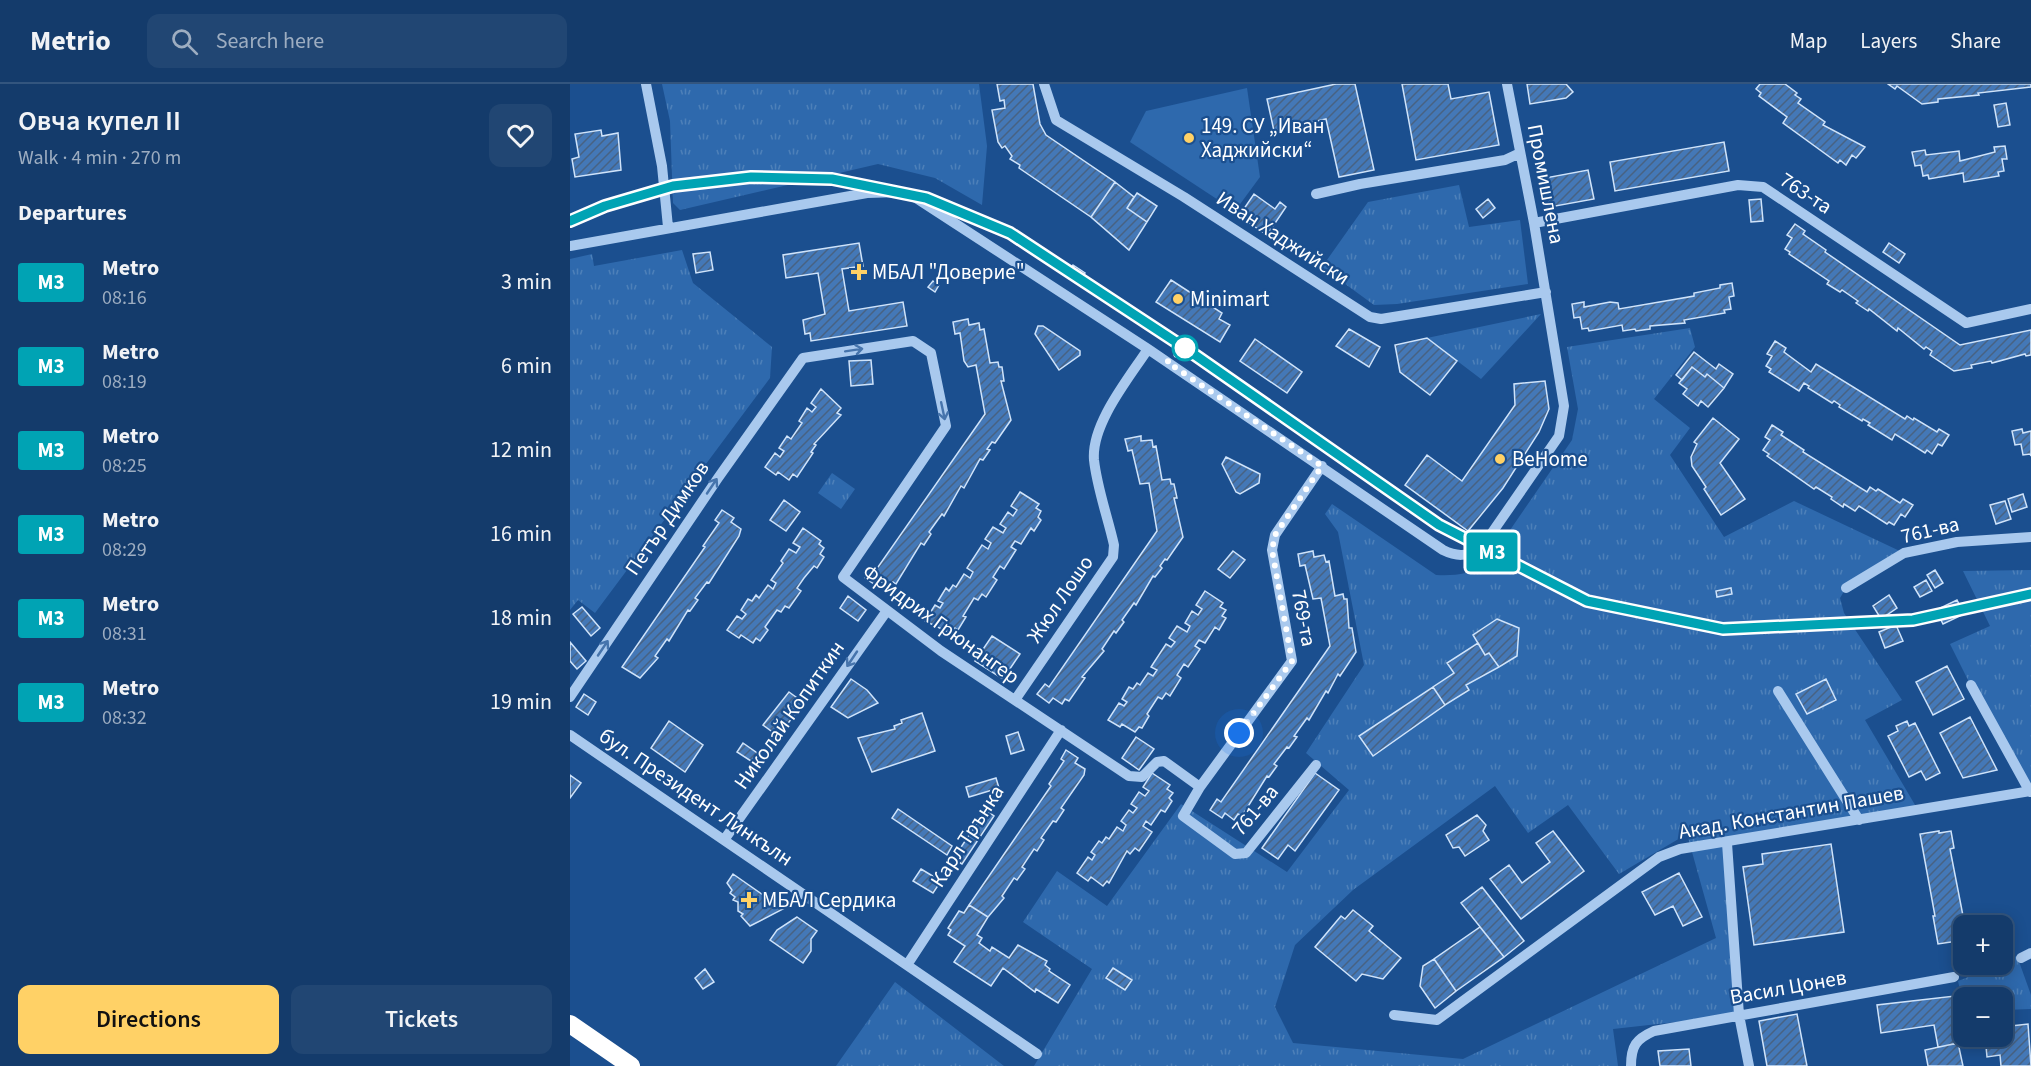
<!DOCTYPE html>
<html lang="en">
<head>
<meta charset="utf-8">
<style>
	body { margin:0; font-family:"Source Sans 3",sans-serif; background:#214673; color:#f1f3f6; height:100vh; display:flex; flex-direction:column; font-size:22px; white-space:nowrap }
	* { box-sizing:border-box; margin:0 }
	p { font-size:20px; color:#9dadc1 }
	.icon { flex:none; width:33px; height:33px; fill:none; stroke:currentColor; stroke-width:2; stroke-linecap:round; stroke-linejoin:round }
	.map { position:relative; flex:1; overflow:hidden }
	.panel { display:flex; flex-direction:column; background:#143b6b; width:570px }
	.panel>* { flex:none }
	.badge { padding:0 12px; border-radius:4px; font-size:21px; line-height:39px }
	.controls { position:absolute; left:1383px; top:831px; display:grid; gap:12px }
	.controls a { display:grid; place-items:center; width:60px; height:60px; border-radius:12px; background:#143b6b; box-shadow:0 3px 15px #0003,0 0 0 2px #33557e; font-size:30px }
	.you { position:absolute; width:30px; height:30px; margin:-15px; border:4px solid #fff; border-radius:50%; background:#1a73e8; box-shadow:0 0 0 9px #1a73e833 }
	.map>.badge { position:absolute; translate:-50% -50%; box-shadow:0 0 0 3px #fff }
	h2 { padding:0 18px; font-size:22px; line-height:54px }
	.round { display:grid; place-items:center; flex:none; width:63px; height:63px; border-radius:12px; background:#214673 }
	.overview { display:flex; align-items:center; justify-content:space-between; height:102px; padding:0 18px }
	h1 { font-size:28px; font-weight:600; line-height:45px }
	.action { display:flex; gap:12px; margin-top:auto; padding:12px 18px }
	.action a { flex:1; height:69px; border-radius:12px; background:#ffd166; color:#111; font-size:24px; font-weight:600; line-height:69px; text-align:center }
	.action a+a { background:#214673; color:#f1f3f6 }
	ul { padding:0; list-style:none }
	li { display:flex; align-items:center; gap:18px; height:84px; padding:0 18px }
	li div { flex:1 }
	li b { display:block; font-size:22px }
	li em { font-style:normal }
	li .badge { min-width:66px; font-weight:700; text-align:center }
	header { display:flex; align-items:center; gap:36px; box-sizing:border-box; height:84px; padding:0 30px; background:#143b6b; border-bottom:2px solid #33557e }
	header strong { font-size:28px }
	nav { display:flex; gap:33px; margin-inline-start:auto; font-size:21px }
	.search { width:420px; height:54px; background:#214673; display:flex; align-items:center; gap:15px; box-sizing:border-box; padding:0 21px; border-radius:12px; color:#9dadc1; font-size:22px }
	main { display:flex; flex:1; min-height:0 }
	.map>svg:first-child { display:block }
	.grass { fill:url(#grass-tufts); fill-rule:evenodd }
	.pitch { fill:#2e69ad }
	.building { fill:url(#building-hatch); stroke:#cfe3fa; stroke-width:1.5 }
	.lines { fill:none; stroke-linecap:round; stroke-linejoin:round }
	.minor { stroke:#a9c9ee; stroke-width:10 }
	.highway { stroke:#fff; stroke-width:18 }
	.oneway { stroke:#4674ac }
	.line-casing { stroke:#fff; stroke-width:14 }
	.line { stroke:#00a3b4; stroke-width:9 }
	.walk { stroke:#fff; stroke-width:6; stroke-dasharray:0 10.8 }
	.poi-dot { fill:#ffd166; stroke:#1b4f8f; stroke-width:2 }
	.stop-dot { fill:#fff; stroke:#00a3b4; stroke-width:3 }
	.labels { text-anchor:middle; stroke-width:4.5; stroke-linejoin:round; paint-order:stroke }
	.poi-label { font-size:21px; fill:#fff; stroke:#1b4f8f; text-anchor:start }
	.street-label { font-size:21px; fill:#fff; stroke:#1b4f8f }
</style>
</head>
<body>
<header>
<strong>Metrio</strong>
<div class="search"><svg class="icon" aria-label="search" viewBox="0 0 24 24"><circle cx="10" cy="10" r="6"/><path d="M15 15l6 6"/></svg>Search here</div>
<nav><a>Map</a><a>Layers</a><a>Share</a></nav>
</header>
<main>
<section class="panel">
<div class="overview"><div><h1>Овча купел II</h1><p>Walk · 4 min · 270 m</p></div><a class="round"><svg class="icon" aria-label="heart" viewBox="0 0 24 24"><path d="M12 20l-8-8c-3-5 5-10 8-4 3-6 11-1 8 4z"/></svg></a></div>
<h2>Departures</h2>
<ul>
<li><span class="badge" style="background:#00a3b4;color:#fff">M3</span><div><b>Metro</b><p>08:16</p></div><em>3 min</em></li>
<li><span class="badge" style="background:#00a3b4;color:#fff">M3</span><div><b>Metro</b><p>08:19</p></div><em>6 min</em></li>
<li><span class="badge" style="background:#00a3b4;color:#fff">M3</span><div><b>Metro</b><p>08:25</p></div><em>12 min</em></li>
<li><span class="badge" style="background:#00a3b4;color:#fff">M3</span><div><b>Metro</b><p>08:29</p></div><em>16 min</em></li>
<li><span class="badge" style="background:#00a3b4;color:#fff">M3</span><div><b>Metro</b><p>08:31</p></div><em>18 min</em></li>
<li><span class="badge" style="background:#00a3b4;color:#fff">M3</span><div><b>Metro</b><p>08:32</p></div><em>19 min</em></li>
</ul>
<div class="action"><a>Directions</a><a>Tickets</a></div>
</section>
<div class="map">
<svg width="1461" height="982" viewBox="0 0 1461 982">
	<defs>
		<pattern id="grass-tufts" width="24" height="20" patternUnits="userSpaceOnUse" patternTransform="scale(1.5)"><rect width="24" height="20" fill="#2e69ad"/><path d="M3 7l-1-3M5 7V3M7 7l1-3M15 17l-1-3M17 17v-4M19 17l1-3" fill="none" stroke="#4d80b9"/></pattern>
		<pattern id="building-hatch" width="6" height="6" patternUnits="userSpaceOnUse" patternTransform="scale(1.5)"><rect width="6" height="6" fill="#4478b7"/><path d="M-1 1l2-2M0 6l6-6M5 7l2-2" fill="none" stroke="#486282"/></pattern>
	</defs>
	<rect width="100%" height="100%" fill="#1b4f8f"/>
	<!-- grass -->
	<path class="grass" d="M92,0H409L417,62L412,121L365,94L308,80L110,126L103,119L100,37Z
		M889,101L899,143L950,136L958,200L827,220L804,221L752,183L798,118Z
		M112,166L123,199L202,263L200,294L25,529L8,516L0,526V175L22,170L24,182Z
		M971,230L911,295L857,254Z
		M1120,244L1125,263L1084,315L1120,344L1100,371L1154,453L1224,417L1334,469L1276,504L1270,514L1274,529L1332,616L1295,636L1348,726L1157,759L1169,931L1043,945L1048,982H464L522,885L453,838L487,787L537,822L611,720L717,788L779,706L736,669L794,581L768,448L755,430L762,420L866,491C886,492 899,490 916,481L1002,356L1008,325L997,263ZM925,702L958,749L998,721L1049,790L1117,750L1146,854L893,975L723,959L705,923L725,861L783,806Z
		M262,389L285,405L271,425L248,409Z
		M1461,486V707L1401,602L1380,560L1420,542L1393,487Z
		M1447,872L1461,911V925L1433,926L1432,914H1394L1393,918L1388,897L1432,880L1433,878Z
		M325,898L434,982H266Z"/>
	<!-- pitch -->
	<path class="pitch" d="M677,4L690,93L665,127L560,58L576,27Z"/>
	<!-- building -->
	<path class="building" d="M427,0H463L470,40L476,51L545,98L521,133L449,84L450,81L440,75L442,72L435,62L432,64L428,58L422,26L435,24L434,16L430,17Z
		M766,0H785L804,86L769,93L756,35L704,47L697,15Z
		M832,0H878L881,15L919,8L929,61L846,76Z
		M957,0H996L1003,8L996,14L960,20Z
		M1190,0H1215L1227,9L1225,11L1231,15L1228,19L1255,38L1253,41L1295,63L1286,74L1282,71L1276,81L1270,76L1268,79L1213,39L1217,33L1189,12L1191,9L1186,5Z
		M1318,0H1461V3L1408,9L1409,11L1368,15V18L1352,20L1327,2L1325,5Z
		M1436,19L1440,41L1428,43L1424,21Z
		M31,46L32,52L48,49L51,86L5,93L2,75L9,73L5,50Z
		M1154,58L1159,87L1045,107L1040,78Z
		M1435,62L1437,75H1432L1434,87L1428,88L1429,92L1394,98L1393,89L1359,95L1358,91L1353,92L1351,81L1345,82L1342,68L1355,66L1356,71L1389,67L1390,77L1425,68L1424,63Z
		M1018,86L1024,115L980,123L975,94Z
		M545,98L564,113L557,124L577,138L559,166L521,133Z
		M567,109L587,122L577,138L557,124Z
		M684,110L705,125L710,118L716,123L697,151L669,132Z
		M918,115L925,124L913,134L906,125Z
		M1191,115L1193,137L1181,138L1179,116Z
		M1225,140L1235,147L1233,150L1256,166L1255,168L1390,261L1461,246V271L1456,272L1455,270L1422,279L1421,277L1401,281L1402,284L1384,287L1360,271L1362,267L1356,263L1354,265L1328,244L1327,247L1299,225L1298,227L1286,219L1288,217L1272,206L1270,208L1257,200L1259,197L1219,170L1220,168L1215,165L1222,154L1217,151Z
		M289,159L293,182L272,185L279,227L333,218L337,242L241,257L240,249L235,250L233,236L255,230L248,189L216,194L213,171Z
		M1319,159L1335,170L1329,179L1313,168Z
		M140,168L143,186L126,189L123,170Z
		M503,181L515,189L512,194L500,186Z
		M601,196L652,229L649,235L660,241L650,258L586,218Z
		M363,197L369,201L365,208L358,203Z
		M1162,199L1164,212L1159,213L1161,225L1154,226L1155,229L1114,236L1115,239L1080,242V245L1066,247L1065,245L1053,247L1052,241L1019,247L1018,244L1012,245L1010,233L1004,234L1002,220L1014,218V223L1040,218L1048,219L1049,225L1124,212V209L1150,204V201Z
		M398,235L399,241L409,239L410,246L414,245L420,279L428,278L429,283H432L434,297H431L441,336L425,359L422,358L417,365L420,366L413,376L410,375L394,404L391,402L374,432L372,430L359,448L361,450L354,461L351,459L326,500L323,498L319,503L310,497L307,502L295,494L302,483L306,486L415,330L406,281L398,283L394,277L390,249L385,250L383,238Z
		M468,242H473L510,267V271L489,286L465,250Z
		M779,245L810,263L799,283L766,262Z
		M857,254L887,277L860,311L830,288L825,261Z
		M685,255L732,288L717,309L670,277Z
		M1205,257L1216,264L1214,268L1241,288L1246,280L1335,335L1337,332L1343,336L1344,334L1367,348L1369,345L1379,351L1372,362L1368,360L1362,370L1357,366L1355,369L1325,350L1322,356L1298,341L1300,339L1293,335L1292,337L1269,323L1270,321L1264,317L1262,319L1238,304L1239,302L1234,299L1229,307L1199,288L1201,285L1196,282L1202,272L1197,270Z
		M1124,268L1146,285L1149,280L1163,290L1154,304L1137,290L1135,293L1122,283L1112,296L1106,291Z
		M301,276L303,300L281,302L279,277Z
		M1122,283L1135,293L1137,290L1154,304L1138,323L1131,317L1128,322L1113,310L1117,305L1109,299Z
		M975,297L979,325L969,348L933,404L898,447L835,401L857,371L892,397L945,321L944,300Z
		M251,305L271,324L267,329L271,331L244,360L246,361L241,368L243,369L227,393L223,390L219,396L208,388L206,391L195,383L205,369L210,373L214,367L209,364L217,352L221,355L232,339L229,337L237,324L242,328L246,323L241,319Z
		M1143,334L1169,355L1150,379L1175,415L1151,431L1134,405L1136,403L1122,382L1121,373L1127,360L1124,358Z
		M1202,341L1213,348L1211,351L1234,366L1233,368L1297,408L1300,403L1306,407L1308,405L1330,419L1333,415L1343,421L1335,433L1331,430L1324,441L1319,438L1317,440L1289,422L1285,427L1274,420L1273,423L1261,415L1262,413L1246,403L1244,405L1197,372L1199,370L1193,366L1200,356L1195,353Z
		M1452,345L1453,349L1461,347V372L1460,370L1453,371L1451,360L1445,361L1442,347Z
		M571,352V357L582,356L583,363L586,362L592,396L600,395L601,400H604L607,414H604L613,453L597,476L595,475L590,482L592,484L585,493L583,492L566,521L564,519L552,536L554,538L546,549L544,547L532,565L534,567L512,593L515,594L499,617L495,615L492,620L483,614L479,619L467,610L475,600L479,603L587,447L579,399L570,400L562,366L558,367L555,355Z
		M656,373L690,390L689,399L670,410L666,408L652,380Z
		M450,408L469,420L466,424L471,427L468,433L471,436L464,447L461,444L451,460L445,457L441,463L446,466L434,485L430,482L423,493L427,496L416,513L412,510L408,516L404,514L393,532L396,533L388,546L385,544L382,550L355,537L365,521L370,524L373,519L368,517L376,504L379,507L383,501L386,503L394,490L400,494L403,488L397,484L412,461L418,465L421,459L415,455L423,443L433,449L436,444L430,440L438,428L443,432L447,426L441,422Z
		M1453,410L1457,423L1442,428L1438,415Z
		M214,416L230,428L216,447L200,436Z
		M1435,417L1441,435L1426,440L1420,421Z
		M152,426L164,434L161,438L171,445L169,452L139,499L137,498L125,514L128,516L120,527L118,526L99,557L97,555L85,572L88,574L70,594L52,583L135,463L133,462L149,439L145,436Z
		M233,444L251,457L249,460L254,464L250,470L254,473L247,484L244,482L234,494L227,504L231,507L219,524L215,522L211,528L207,526L195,543L198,546L190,557L186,554L183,559L171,551L169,554L157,546L167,532L172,535L176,530L171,526L178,515L182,517L186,511L189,514L198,501L203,505L206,499L201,496L213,479L211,477L219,465L226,469L230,463L223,459Z
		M663,467L675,476L660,494L648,485Z
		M743,467L744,473L754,471L756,478L759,477L765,512L773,510L774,515H777L779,544H782L786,568L770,592L768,590L758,609L756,607L739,636L737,634L724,652L727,653L719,664L717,663L704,680L707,682L699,693L697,692L672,732L668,730L664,736L655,729L652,734L640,726L647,715L651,718L760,562L751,514L743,515L735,481L730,482L728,470Z
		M1365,486L1373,499L1365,504L1357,491Z
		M1356,496L1362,507L1350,513L1344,503Z
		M1161,504L1162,510L1147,513L1146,507Z
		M635,507L653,519L650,523L656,526L652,532L656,534L649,546L645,543L635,559L629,556L625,562L630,565L618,583L614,580L607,591L611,594L600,612L596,609L592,615L588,613L577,630L579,632L572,644L569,643L565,648L552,640L550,643L538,636L549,619L554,622L557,618L552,615L559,603L563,605L567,599L570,601L578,589L583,592L587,586L581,583L596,560L601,563L605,558L599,554L607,542L617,548L620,542L615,539L622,527L628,531L632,525L626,521Z
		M1319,511L1327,524L1311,535L1303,522Z
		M278,512L296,526L288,537L270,524Z
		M1387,516L1394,530L1373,540L1366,526Z
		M12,523L30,544L21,552L3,530Z
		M927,535L949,544L947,572L929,583L919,569L915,571L903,551Z
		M1326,541L1333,557L1315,564L1309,548Z
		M422,552L450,570L433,595L405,577Z
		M0,558L16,577L7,585L0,577Z
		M908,559L915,571L919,569L929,583L896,601L899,606L875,621L863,603L884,589L877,579Z
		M1377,582L1394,615L1363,631L1346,598Z
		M281,595L297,606L308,619L278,634L261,623Z
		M1256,595L1266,616L1237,630L1226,610Z
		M863,603L875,621L803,672L789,652Z
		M219,608L234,619L208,652L193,641Z
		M14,610L26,618L18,631L6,623Z
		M352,629L365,667L302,688L288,654L325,645L324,642L332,639L331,636Z
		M1400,633L1427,686L1393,694L1370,649Z
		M99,637L133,661L115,688L81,664Z
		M1337,637L1339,642L1345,639L1370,689L1356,696L1351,687L1339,693L1318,652L1328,647L1326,642Z
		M448,648L454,666L441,670L436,652Z
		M566,653L584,665L569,686L552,674Z
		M173,659L190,671L184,679L167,668Z
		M496,666L508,674L505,679L515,685L514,691L491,724L494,726L486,738L483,737L471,754L474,756L467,767L464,765L452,783L455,785L447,796L444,794L432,812L434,814L418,833L399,821L481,702L479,700L494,677L491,675Z
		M582,689L600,701L597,705L603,709L599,714L602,717L595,728L591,726L581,741L576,737L573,742L582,748L569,767L565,764L560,770L557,767L539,799L537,797L533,802L521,793L518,797L507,789L518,773L522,776L525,771L521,768L529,757L532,759L536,753L539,755L547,743L553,747L556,741L551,737L559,726L563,729L567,724L561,720L569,708L575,712L579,707L573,703Z
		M745,689L769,706L725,767L718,761L708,775L692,764Z
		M0,691L11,699L0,714Z
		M426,694L429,704L399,713L396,703Z
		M328,725L382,762L377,771L322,734Z
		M416,726L424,732L392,780L383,775Z
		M907,731L916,741L913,747L919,756L895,772L889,763L883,764L876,751Z
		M983,747L1014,787L951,835L920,795L939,781L952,799L980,778L966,759Z
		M1369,747V749L1381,747L1384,764L1380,765L1395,842L1394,856L1368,860L1363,832H1365L1350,750Z
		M1261,760L1274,848L1184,861L1173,783L1193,780L1192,770Z
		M351,785L371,797L363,809L343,797Z
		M1109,789L1132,833L1113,842L1103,822L1085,831L1072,808Z
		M163,790L213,825L180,842L171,832L173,830L168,827V818L163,816L165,813L160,809L162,806L157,799Z
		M912,803L954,857L934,873L891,819Z
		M399,821L418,833L407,851L412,854L409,859L420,867L422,863L439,874L448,861L477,877L475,881L480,885L479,887L500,901L488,919L466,905L465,908L433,884L421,902L384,878L395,862L378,851L381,846L378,844L389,827L394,829Z
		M783,826L803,842L799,847L831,874L813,895L792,890L786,897L745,863L771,832L775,835Z
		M227,833L247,847L241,855V867L233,879L200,856L207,846Z
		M910,843L934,873L886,907L864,875Z
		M864,875L886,907L865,924L850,902L853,882Z
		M543,884L562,896L555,906L536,894Z
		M135,885L144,898L133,905L125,894Z
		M1385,912L1396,958L1368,963L1364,941L1311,949L1307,921Z
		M1227,930L1237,982H1197L1189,937Z
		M1458,940L1461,982H1431L1430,971L1417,973L1415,952H1432V943Z
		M1388,959L1393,982H1358L1355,966Z
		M1119,965L1121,982H1090L1088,967Z"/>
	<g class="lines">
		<!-- minor -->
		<path class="minor" d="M76,0L92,82L98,143
			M474,0L486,36L614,113L800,233L811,235L976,208
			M746,110L790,100L935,76L950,69
			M964,139L1168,101L1193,103L1396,239L1461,225
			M0,162L297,109L329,108L343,112L578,265L873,466C887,473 896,472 910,466L989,352L994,322L964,139L937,0
			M1276,504L1334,469L1387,458L1461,453
			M1401,601L1460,708
			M1208,607L1289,736
			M0,613L148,394L233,274L343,257L361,269L376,342L273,493L371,567L559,692L572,693L587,678L594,677L630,703
			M445,616L543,473L544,461C538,434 527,404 524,376C521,340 559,294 578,265
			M0,651L467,970
			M746,681L676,769L665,770L613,732L630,703L722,577L702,466L705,451L752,382
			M154,756L316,528
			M1157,759L1169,931L1179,982
			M1451,874L1461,869
			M337,881L491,646
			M824,931L867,936L1089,773L1110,765L1461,707
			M1061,982C1061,962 1066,955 1084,947L1384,893"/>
		<!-- highway -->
		<path class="highway" d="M0,940L61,982"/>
	</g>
	<!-- one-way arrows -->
	<defs><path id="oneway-shaft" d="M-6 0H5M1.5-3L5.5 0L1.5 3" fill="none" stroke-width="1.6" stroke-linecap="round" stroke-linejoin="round" transform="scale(1.5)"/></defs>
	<g class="oneway">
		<use href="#oneway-shaft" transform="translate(284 266) rotate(-9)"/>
		<use href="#oneway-shaft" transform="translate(373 327) rotate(78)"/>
		<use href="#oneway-shaft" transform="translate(142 402) rotate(-56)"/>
		<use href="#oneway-shaft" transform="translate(33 564) rotate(-56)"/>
		<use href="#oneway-shaft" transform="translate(282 575) rotate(124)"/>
	</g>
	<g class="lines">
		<!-- line casing -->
		<g class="line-casing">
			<path id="line" d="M0,137L35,122L103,102L181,93L262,95L356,114L440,149L615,264L869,441L1017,517L1153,545L1343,536L1461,510"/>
		</g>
		<!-- line -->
		<use href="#line" class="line"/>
		<!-- walk -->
		<path class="walk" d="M615,264L597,278L752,382L705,451L702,466L722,577L669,649"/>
	</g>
	<!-- markers -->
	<g class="poi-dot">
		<circle cx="619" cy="54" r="6"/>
		<path d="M286 179h6v6h6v6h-6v6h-6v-6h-6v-6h6z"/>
		<circle cx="608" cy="215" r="6"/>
		<circle cx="930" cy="375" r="6"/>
		<path d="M176 807h6v6h6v6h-6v6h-6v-6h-6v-6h6z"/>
	</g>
	<circle class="stop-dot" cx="615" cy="264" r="12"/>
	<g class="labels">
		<!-- poi labels -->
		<g class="poi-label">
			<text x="631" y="49">149. СУ „Иван<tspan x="631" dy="24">Хаджийски“</tspan></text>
			<text x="302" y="195">МБАЛ "Доверие"</text>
			<text x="620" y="222">Minimart</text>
			<text x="942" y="382">BeHome</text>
			<text x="192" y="823">МБАЛ Сердика</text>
		</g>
		<!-- street labels -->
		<g class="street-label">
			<text transform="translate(976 100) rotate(79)" y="7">Промишлена</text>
			<text transform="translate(1236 109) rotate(33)" y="7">763-та</text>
			<text transform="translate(713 154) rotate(33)" y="7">Иван Хаджийски</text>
			<text transform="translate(97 434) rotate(-56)" y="7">Петър Димков</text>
			<text transform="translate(1360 446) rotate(-13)" y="7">761-ва</text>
			<text transform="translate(490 515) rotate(-56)" y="7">Жюл Лошо</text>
			<text transform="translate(734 534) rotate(79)" y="7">769-та</text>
			<text transform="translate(371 540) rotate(36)" y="7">Фридрих Грюнангер</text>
			<text transform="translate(219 631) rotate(-55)" y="7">Николай Копиткин</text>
			<text transform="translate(126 713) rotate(34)" y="7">бул. Президент Линкълн</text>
			<text transform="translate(685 726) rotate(-50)" y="7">761-ва</text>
			<text transform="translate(1221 728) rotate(-10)" y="7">Акад. Константин Пашев</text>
			<text transform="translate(397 752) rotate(-57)" y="7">Карл Трънка</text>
			<text transform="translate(1218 903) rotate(-10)" y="7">Васил Цонев</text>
		</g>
	</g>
</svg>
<div class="controls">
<a>+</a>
<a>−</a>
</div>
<div class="you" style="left:669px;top:649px"></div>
<b class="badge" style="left:922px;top:468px;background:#00a3b4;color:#fff">M3</b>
</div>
</main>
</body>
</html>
